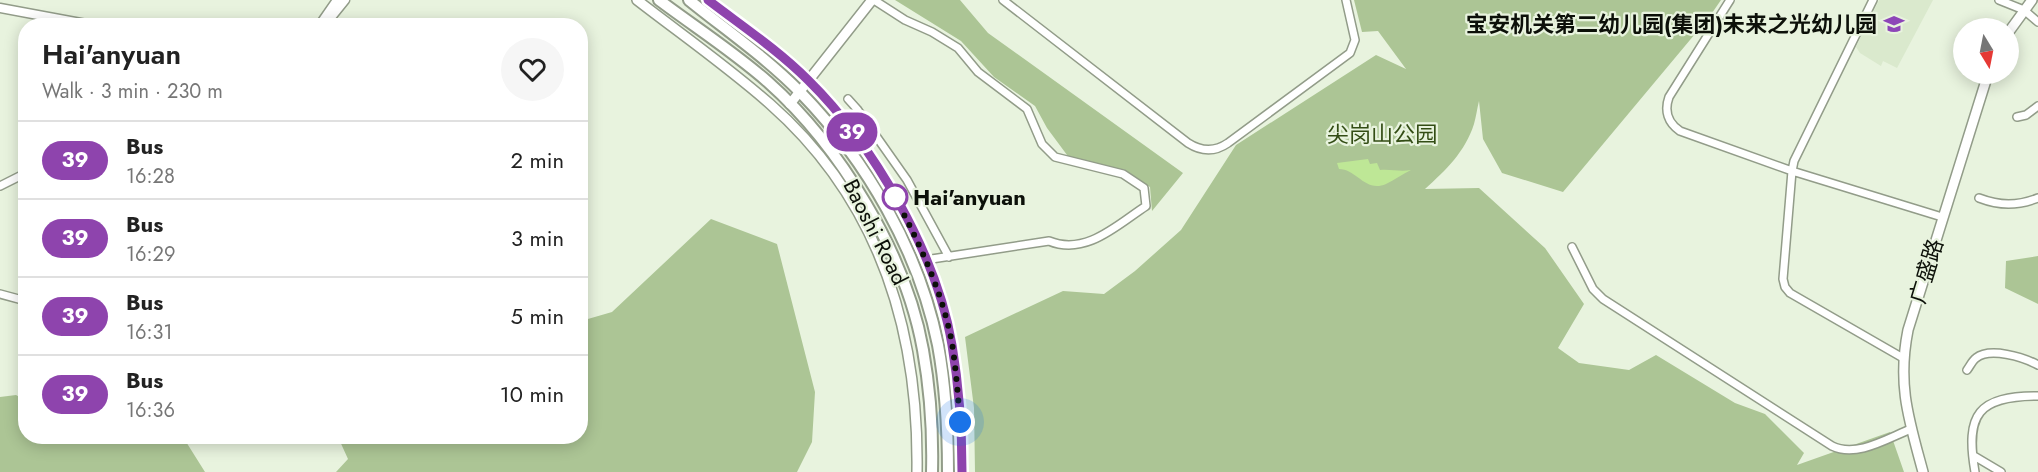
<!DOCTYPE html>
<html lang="en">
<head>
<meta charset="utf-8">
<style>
	body { margin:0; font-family:Jost,"Noto Sans SC",sans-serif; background:#f6f6f6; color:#222; height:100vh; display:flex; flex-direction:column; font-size:22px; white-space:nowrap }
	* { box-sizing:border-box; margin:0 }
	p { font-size:20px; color:#767676 }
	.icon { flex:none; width:33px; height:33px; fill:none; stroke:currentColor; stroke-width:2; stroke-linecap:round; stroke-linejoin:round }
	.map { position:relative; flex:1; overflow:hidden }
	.side { position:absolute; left:18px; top:18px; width:570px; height:426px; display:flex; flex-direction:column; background:#fff; border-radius:24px; box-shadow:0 3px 15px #0003 }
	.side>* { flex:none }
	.badge { padding:0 12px; border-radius:20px; font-size:21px; line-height:39px }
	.needle { width:39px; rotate:170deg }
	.fabs { position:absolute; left:1953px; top:18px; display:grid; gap:12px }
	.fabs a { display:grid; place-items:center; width:66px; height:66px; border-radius:50%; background:#fff; box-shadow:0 3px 15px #0003; font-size:30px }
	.you { position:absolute; width:30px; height:30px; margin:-15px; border:4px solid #fff; border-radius:50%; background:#1a73e8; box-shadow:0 0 0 9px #1a73e833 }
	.map>.badge { position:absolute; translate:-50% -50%; box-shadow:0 0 0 3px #fff }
	.round { display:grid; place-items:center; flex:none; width:63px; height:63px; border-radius:32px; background:#f6f6f6 }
	.summary { display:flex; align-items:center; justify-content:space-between; height:102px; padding:0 24px }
	h1 { font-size:28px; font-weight:600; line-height:45px }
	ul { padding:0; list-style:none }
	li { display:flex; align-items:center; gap:18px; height:78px; padding:0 24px; border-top:2px solid #e0e0e0 }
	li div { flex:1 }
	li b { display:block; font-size:22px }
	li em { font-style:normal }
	li .badge { min-width:66px; font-weight:700; text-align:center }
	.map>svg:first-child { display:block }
	.built { fill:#dae9cd }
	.green { fill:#acc595 }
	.water { fill:#bee796 }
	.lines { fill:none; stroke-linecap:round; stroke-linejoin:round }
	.minor-casing { stroke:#929c89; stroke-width:10 }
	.tertiary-casing { stroke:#929c89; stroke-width:11 }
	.secondary-casing { stroke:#929c89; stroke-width:12 }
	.primary-casing { stroke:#929c89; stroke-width:14 }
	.minor { stroke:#fff; stroke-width:7 }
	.tertiary { stroke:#fff; stroke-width:8 }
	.secondary { stroke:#fff; stroke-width:9 }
	.primary { stroke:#fff; stroke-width:10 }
	.line-casing { stroke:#fff; stroke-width:14 }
	.line { stroke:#8e44ad; stroke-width:9 }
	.walk { stroke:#0c1009; stroke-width:6; stroke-dasharray:0 10.8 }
	.stop-dot { fill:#fff; stroke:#8e44ad; stroke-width:3 }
	.labels { text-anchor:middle; stroke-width:4.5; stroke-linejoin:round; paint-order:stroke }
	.poi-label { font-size:22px; font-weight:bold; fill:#0c1009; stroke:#e8f3de; text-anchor:end }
	.park-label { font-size:22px; fill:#334d15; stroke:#e8f3de }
	.stop-label { font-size:22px; font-weight:bold; fill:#0c1009; stroke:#e8f3de; text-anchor:start }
	.street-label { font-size:22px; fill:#0c1009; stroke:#e8f3de }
</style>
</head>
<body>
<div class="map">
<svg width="2038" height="472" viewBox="0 0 2038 472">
	<rect width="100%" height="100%" fill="#e8f3de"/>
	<!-- built -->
	<path class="built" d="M1879,0H1933L1897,68L1883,61L1881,66L1860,53L1856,47Z"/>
	<!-- green -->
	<path class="green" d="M895,0H960L988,33L1183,173L1152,211L1150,187L1125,170L1070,159L1047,128L1035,106L994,77L961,41Z
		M1354,0H1721L1710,16L1563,192L1502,173L1483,139L1479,101C1477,109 1476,117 1474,124C1465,152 1446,170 1425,189L1479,188L1545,248L1584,304L1558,348L1579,363L1629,370L1656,355L1735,403L1765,414L1804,453L1797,465L1890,432L1904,472H975L974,408L965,337L1063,291L1104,294L1135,271L1181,230L1236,145L1376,55L1406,69L1378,31L1362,32Z
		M711,219L777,244L815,392L812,442L797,472H336L348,459L338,437L580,436L581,321L612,312Z
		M2038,256V304L2005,288L2006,261Z
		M16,395L25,400L26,436L183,437L205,472H0V397Z"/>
	<!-- water -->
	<path class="water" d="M1368,159L1370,164L1377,163L1380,170C1391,169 1400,172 1411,170C1403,174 1394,180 1386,184C1365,193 1357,169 1339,169L1337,163Z"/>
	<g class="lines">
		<!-- minor casing -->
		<g class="minor-casing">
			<path id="minor" d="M874,0L905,20L932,32L958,48L978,72L1027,109L1042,144L1055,157L1123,174L1144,188L1146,206C1117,225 1086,256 1049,241L925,260
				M1003,0L1188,143C1202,152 1215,152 1228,143L1350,53L1355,40L1346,0
				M1730,0L1669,97C1664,111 1668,123 1680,131L1792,171L1942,217
				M1873,0L1794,161L1792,171L1783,279L1785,287L1790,293L1903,358
				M1999,0L2024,10L2038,22
				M848,99L857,109L907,180L949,257
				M2017,117L2026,115L2038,106
				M0,186L26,173
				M1979,198C2000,206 2017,206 2038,198
				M1572,247L1593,289L1603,299L1832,446C1857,458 1888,438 1911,429
				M0,294L26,301
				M1967,370C1970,366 1972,361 1976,358C1990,347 2023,357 2038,365
				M1974,456L2001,472
				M1975,472C1965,414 1978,396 2038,396"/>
		</g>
		<!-- tertiary casing -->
		<g class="tertiary-casing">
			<path id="tertiary" d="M0,8L97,26
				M319,26L337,0
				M324,26L345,0"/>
		</g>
		<!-- secondary casing -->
		<g class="secondary-casing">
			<path id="secondary" d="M637,0C681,34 728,67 770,104C879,200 919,330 917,472
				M708,0C742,26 778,50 808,80C874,145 937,253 952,345C959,386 963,430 962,472
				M2008,33L2032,0
				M790,104L872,0
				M1923,472C1909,420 1897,385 1908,330L1988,74"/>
		</g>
		<!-- primary casing -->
		<g class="primary-casing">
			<path id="primary" d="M659,0C695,27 734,52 768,82C840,146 906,254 923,350C930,389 933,432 932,472
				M689,0C726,30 767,58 801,93C867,161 919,251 938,345C945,383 948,434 948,472"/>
		</g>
		<!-- minor -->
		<use href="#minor" class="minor"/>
		<!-- tertiary -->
		<use href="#tertiary" class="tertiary"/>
		<!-- secondary -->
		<use href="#secondary" class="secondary"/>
		<!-- primary -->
		<use href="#primary" class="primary"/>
	</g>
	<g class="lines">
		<!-- line casing -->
		<g class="line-casing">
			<path id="line" d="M708,0C742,26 778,50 808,80C873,144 937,254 952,345C959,386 962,430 962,472"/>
		</g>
		<!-- line -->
		<use href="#line" class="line"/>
		<!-- walk -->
		<path class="walk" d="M895,197L892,192C918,240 942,290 952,343C956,369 958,396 960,422"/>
	</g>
	<!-- icons -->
	<defs>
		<g id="school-bare" transform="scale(1.62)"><path d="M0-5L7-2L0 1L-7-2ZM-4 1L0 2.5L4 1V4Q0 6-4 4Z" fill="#8d45b8" stroke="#e8f3de" stroke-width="2.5" paint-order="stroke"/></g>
	</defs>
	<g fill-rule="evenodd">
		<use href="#school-bare" x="1894" y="24"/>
	</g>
	<!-- markers -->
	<circle class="stop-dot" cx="895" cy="197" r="12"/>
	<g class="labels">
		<!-- poi labels -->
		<g class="poi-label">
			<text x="1877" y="32">宝安机关第二幼儿园(集团)未来之光幼儿园</text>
		</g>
		<!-- park labels -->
		<g class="park-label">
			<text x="1382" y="142">尖岗山公园</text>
		</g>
		<!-- stop labels -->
		<g class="stop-label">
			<text x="913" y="205">Hai'anyuan</text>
		</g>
		<!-- street labels -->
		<g class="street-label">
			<text transform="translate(876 232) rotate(63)" y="8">Baoshi Road</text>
			<text transform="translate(1926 271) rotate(-73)" y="8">广盛路</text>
		</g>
	</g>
</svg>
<div class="fabs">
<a><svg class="needle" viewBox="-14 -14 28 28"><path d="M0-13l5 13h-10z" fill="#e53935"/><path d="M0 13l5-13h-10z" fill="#767676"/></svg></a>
</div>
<div class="you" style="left:960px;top:422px"></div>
<b class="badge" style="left:852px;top:132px;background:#8e44ad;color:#fff">39</b>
<section class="side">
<div class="summary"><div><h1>Hai'anyuan</h1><p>Walk · 3 min · 230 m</p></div><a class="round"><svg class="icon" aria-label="heart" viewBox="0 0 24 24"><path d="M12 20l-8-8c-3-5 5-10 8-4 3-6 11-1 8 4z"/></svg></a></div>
<ul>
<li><span class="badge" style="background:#8e44ad;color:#fff">39</span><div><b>Bus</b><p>16:28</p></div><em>2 min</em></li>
<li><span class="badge" style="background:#8e44ad;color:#fff">39</span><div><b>Bus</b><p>16:29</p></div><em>3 min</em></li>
<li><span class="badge" style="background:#8e44ad;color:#fff">39</span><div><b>Bus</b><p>16:31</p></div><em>5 min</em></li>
<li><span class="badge" style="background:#8e44ad;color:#fff">39</span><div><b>Bus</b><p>16:36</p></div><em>10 min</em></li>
</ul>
</section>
</div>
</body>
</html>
